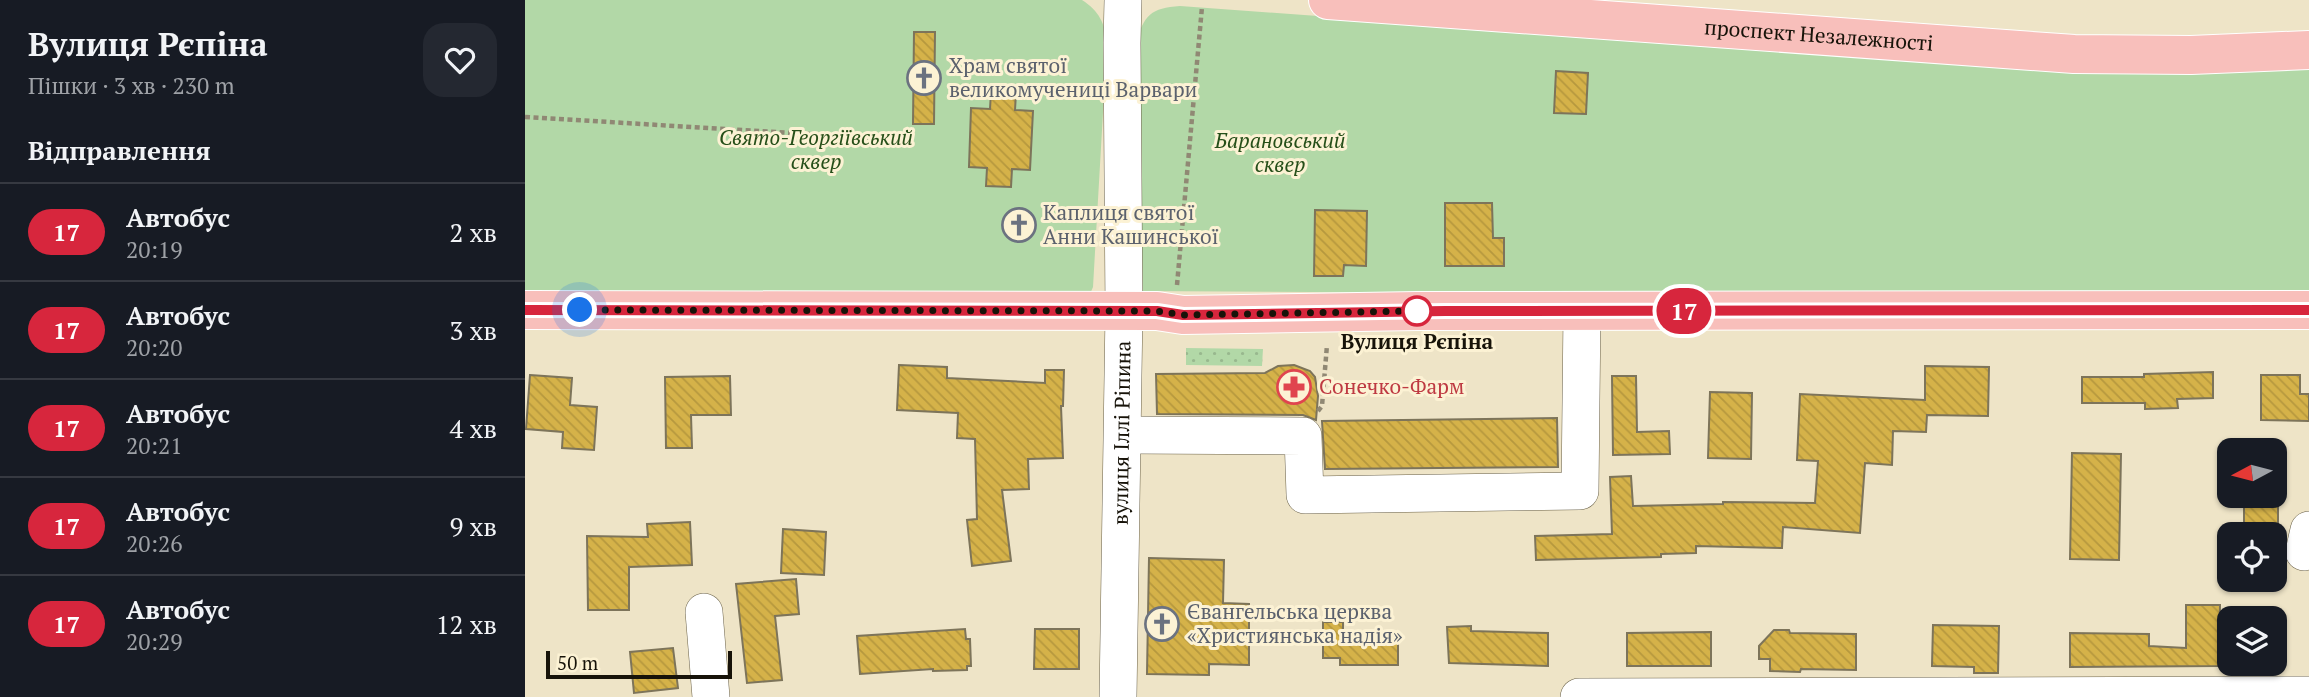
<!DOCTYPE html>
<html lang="uk">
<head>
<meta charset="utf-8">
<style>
	body { margin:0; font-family:"PT Serif",serif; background:#242831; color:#f1f3f6; height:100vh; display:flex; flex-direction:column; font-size:26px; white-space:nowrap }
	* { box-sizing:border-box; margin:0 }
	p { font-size:23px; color:#9ea1a6 }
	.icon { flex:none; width:38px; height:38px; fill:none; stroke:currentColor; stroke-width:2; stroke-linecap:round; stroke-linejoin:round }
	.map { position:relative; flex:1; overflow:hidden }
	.sheet { display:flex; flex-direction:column; background:#171b24; width:525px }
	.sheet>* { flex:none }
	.badge { padding:0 14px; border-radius:23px; font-size:24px; line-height:46px }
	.needle { width:46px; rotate:263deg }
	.fabs { position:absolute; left:1692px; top:438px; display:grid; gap:14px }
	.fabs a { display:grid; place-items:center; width:70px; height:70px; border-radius:14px; background:#171b24; box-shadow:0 2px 5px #0004; font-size:35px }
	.scale { position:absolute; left:21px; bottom:18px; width:186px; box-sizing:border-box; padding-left:7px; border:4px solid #171309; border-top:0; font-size:19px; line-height:24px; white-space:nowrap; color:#171309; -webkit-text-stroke:5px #fcf2d4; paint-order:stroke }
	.you { position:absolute; width:35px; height:35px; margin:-18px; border:5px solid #fff; border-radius:50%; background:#1a73e8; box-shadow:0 0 0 10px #1a73e833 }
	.map>.badge { position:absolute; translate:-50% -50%; box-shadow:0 0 0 4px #fff }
	h2 { padding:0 28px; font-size:26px; line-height:63px }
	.round { display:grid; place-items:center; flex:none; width:74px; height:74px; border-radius:21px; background:#242831 }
	.summary { display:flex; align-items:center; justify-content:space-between; height:119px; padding:0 28px }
	h1 { font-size:33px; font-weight:600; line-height:52px }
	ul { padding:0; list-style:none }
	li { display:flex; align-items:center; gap:21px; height:98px; padding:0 28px; border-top:2px solid #363941 }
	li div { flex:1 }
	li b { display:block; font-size:26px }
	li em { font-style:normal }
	li .badge { min-width:77px; font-weight:700; text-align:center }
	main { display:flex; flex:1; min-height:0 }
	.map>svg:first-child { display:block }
	.grass { fill:url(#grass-dots) }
	.park { fill:#b2d8a7 }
	.building { fill:url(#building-back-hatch); stroke:#7d745a; stroke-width:2 }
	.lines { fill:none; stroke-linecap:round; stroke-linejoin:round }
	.minor-casing { stroke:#6a6148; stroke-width:38 }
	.major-casing { stroke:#fff; stroke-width:40 }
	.path { stroke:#908874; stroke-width:4.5; stroke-dasharray:5 3.5; stroke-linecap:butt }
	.minor { stroke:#fff; stroke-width:37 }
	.major { stroke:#f8bfbb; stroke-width:38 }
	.line-casing { stroke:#fff; stroke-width:16 }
	.line { stroke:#d7263d; stroke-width:10 }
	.walk { stroke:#171309; stroke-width:7; stroke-dasharray:0 12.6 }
	.stop-dot { fill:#fff; stroke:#d7263d; stroke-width:3.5 }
	.labels { text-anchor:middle; stroke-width:6; stroke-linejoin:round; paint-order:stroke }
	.street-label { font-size:21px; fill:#171309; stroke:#fcf2d4 }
	.worship-label { font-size:21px; fill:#5b616d; stroke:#fcf2d4; text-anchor:start }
	.park-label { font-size:21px; font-style:italic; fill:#264f19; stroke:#fcf2d4 }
	.stop-label { font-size:21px; font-weight:bold; fill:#171309; stroke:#fcf2d4 }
	.health-label { font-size:21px; fill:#be3a42; stroke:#fcf2d4; text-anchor:start }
</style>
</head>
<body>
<main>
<section class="sheet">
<div class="summary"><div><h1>Вулиця Рєпіна</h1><p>Пішки · 3 хв · 230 m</p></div><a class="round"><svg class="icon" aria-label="heart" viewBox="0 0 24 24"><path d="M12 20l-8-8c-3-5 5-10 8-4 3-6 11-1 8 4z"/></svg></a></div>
<h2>Відправлення</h2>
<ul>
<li><span class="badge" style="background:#d7263d;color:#fff">17</span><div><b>Автобус</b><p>20:19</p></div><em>2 хв</em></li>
<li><span class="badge" style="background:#d7263d;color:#fff">17</span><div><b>Автобус</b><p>20:20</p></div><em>3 хв</em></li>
<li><span class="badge" style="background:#d7263d;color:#fff">17</span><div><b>Автобус</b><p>20:21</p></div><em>4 хв</em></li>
<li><span class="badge" style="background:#d7263d;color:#fff">17</span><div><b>Автобус</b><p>20:26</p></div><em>9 хв</em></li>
<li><span class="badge" style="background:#d7263d;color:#fff">17</span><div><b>Автобус</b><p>20:29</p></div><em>12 хв</em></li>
</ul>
</section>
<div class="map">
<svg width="1784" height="697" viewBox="0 0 1784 697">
	<defs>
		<pattern id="grass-dots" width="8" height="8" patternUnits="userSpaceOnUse" patternTransform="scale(1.75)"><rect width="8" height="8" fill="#b2d8a7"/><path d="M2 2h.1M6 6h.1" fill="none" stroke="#98b88e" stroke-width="1.8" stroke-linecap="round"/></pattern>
		<pattern id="building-back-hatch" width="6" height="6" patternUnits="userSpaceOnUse" patternTransform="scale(1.75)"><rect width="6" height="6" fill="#d5b249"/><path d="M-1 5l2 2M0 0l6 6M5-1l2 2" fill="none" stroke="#b6983e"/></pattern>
	</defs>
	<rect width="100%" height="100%" fill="#eee4c7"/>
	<!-- grass -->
	<path class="grass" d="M661,348L738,349L737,366L661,365Z"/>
	<!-- park -->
	<path class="park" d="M0,0H557C574,11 580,23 582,43L568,287L565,294L0,300Z
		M655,6L1489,67H1784V295L1446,296L612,291L611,43C619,15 626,8 655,6Z"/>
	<!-- building -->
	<path class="building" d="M389,32H410L409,124H388Z
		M1031,71L1063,73L1061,114L1029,113Z
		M466,92L491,93L490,110L508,111L505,170L487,169L486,187L461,186L462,168L444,167L446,108L465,109Z
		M920,203H967L968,238H979V266H920Z
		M790,210L842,211L841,266L819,265L818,276H789Z
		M374,365L422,367V378L520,383V370H539L538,406H536L538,458L503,459L504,489L477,490L486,561L447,566L442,520L452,519L450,439L432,438L433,413L372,410Z
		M769,365L785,371L790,377L793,396L791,420L778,415L632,414L631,374L740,373L753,366Z
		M1400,366L1464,367L1463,416L1402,415L1401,432L1368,431L1367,465L1340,463L1335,533L1258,527L1257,548L1171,546V553L1136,554V557L1011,560L1010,536L1087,534L1085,477L1106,476L1108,506L1198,504V502L1290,503L1293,461L1272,460L1275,394L1400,400Z
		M1688,372V398L1652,399L1653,408L1620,409V403H1557V377H1619V374Z
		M5,375L47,378L45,405L72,407L69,450L37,448L38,432L1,429Z
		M1736,375H1775V394H1784V421L1736,420Z
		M205,376L206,415H166L167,448H141L140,377Z
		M1087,376H1111L1112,432L1144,431L1145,454L1088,455Z
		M1185,392L1227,393L1226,459L1183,458Z
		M1032,418L1033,467L800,469L797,421Z
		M1547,453L1596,454L1594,560L1545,559Z
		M1719,495H1753V529H1719Z
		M165,522L167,565L104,567V610H63L62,536L123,537L122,524Z
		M258,529L301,532L299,575L256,573Z
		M624,558L699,560L698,603L724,604V665L684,664V675L622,674Z
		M271,579L274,614L250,616L257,680L222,683L211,584Z
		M1661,605H1695L1694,666L1545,667V633L1624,634V646L1661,648Z
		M798,622H818V633L873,632V665H815V658H798Z
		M1408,625L1474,626L1473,673H1449V667L1407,666Z
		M946,626V631L1023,633V666L924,663L922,627Z
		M440,629L441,639H445L446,666H442V670L408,671V669L335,674L332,636Z
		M510,629H554V669H509Z
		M1249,630H1264L1265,633L1331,634V670L1276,669L1275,672L1245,671V659H1234V646Z
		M1186,632V666H1102V633Z
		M148,648L153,688L109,693L105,652Z"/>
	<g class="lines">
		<!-- minor casing -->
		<g class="minor-casing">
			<g id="minor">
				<path d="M598,435L778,436L780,495L1055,491L1057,311"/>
				<path d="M1779,552L1784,530"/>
				<path d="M179,612L186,697"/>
				<path id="s1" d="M593,697L599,311L597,43L598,0"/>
				<path d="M1054,697L1784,695"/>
			</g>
		</g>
		<!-- major casing -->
		<g class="major-casing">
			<g id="major">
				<path id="s2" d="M803,0L1549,54L1666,55L1784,50"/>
				<path d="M0,310L632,311L658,315L892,311L1784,310"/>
			</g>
		</g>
		<!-- path -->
		<path class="path" d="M0,117L351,138
			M652,285L677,7
			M793,411L797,406L802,345"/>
		<!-- minor -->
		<use href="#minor" class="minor"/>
		<!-- major -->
		<use href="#major" class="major"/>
	</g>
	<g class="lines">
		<!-- line casing -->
		<g class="line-casing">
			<path id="line" d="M0,310L632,311L658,315L920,311L1784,310"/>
		</g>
		<!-- line -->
		<use href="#line" class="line"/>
		<!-- walk -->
		<path class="walk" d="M55,310L632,311L658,315L892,311"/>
	</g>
	<!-- icons -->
	<defs>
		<g id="church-ring" transform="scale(1.75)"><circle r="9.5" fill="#fcf2d4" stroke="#6b7280" stroke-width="1.5"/><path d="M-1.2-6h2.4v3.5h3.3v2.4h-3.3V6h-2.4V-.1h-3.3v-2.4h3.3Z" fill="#6b7280"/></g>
		<g id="pharmacy-ring" transform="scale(1.75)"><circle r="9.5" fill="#fcf2d4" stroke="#e0444e" stroke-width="1.5"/><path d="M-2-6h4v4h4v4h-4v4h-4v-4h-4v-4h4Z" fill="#e0444e"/></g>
	</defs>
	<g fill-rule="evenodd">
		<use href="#church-ring" x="399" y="78"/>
		<use href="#church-ring" x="494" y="225"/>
		<use href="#pharmacy-ring" x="769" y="387"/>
		<use href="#church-ring" x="637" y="624"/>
	</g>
	<!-- markers -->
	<circle class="stop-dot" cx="892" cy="311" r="14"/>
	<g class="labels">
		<!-- street labels -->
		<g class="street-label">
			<text dy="7" stroke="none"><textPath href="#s2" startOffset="492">проспект Незалежності</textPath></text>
			<text dy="7" stroke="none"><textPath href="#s1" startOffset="264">вулиця Іллі Ріпина</textPath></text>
		</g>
		<!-- worship labels -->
		<g class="worship-label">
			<text x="424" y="73">Храм святої<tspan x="424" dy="24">великомучениці Варвари</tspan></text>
			<text x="518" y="220">Каплиця cвятої<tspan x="518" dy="24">Анни Кашинської</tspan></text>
			<text x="662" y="619">Євангельська церква<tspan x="662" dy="24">«Християнська надія»</tspan></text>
		</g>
		<!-- park labels -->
		<g class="park-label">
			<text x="291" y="145">Свято-Георгіївський<tspan x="291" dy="24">сквер</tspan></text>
			<text x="755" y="148">Барановський<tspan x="755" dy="24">сквер</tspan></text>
		</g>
		<!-- stop labels -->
		<g class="stop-label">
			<text x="892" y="349">Вулиця Рєпіна</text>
		</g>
		<!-- health labels -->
		<g class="health-label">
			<text x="794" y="394">Сонечко-Фарм</text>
		</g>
	</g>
</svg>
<div class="fabs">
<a><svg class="needle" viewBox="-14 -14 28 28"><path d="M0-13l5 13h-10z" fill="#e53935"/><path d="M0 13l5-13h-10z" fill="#9ea1a6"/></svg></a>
<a><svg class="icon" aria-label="locate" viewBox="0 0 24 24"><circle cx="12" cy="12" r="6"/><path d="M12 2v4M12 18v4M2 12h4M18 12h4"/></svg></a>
<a><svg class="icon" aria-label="layers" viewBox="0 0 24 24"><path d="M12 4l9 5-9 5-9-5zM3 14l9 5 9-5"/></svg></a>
</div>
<div class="scale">50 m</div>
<div class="you" style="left:55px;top:310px"></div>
<b class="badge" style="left:1159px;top:311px;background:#d7263d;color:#fff">17</b>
</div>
</main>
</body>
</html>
